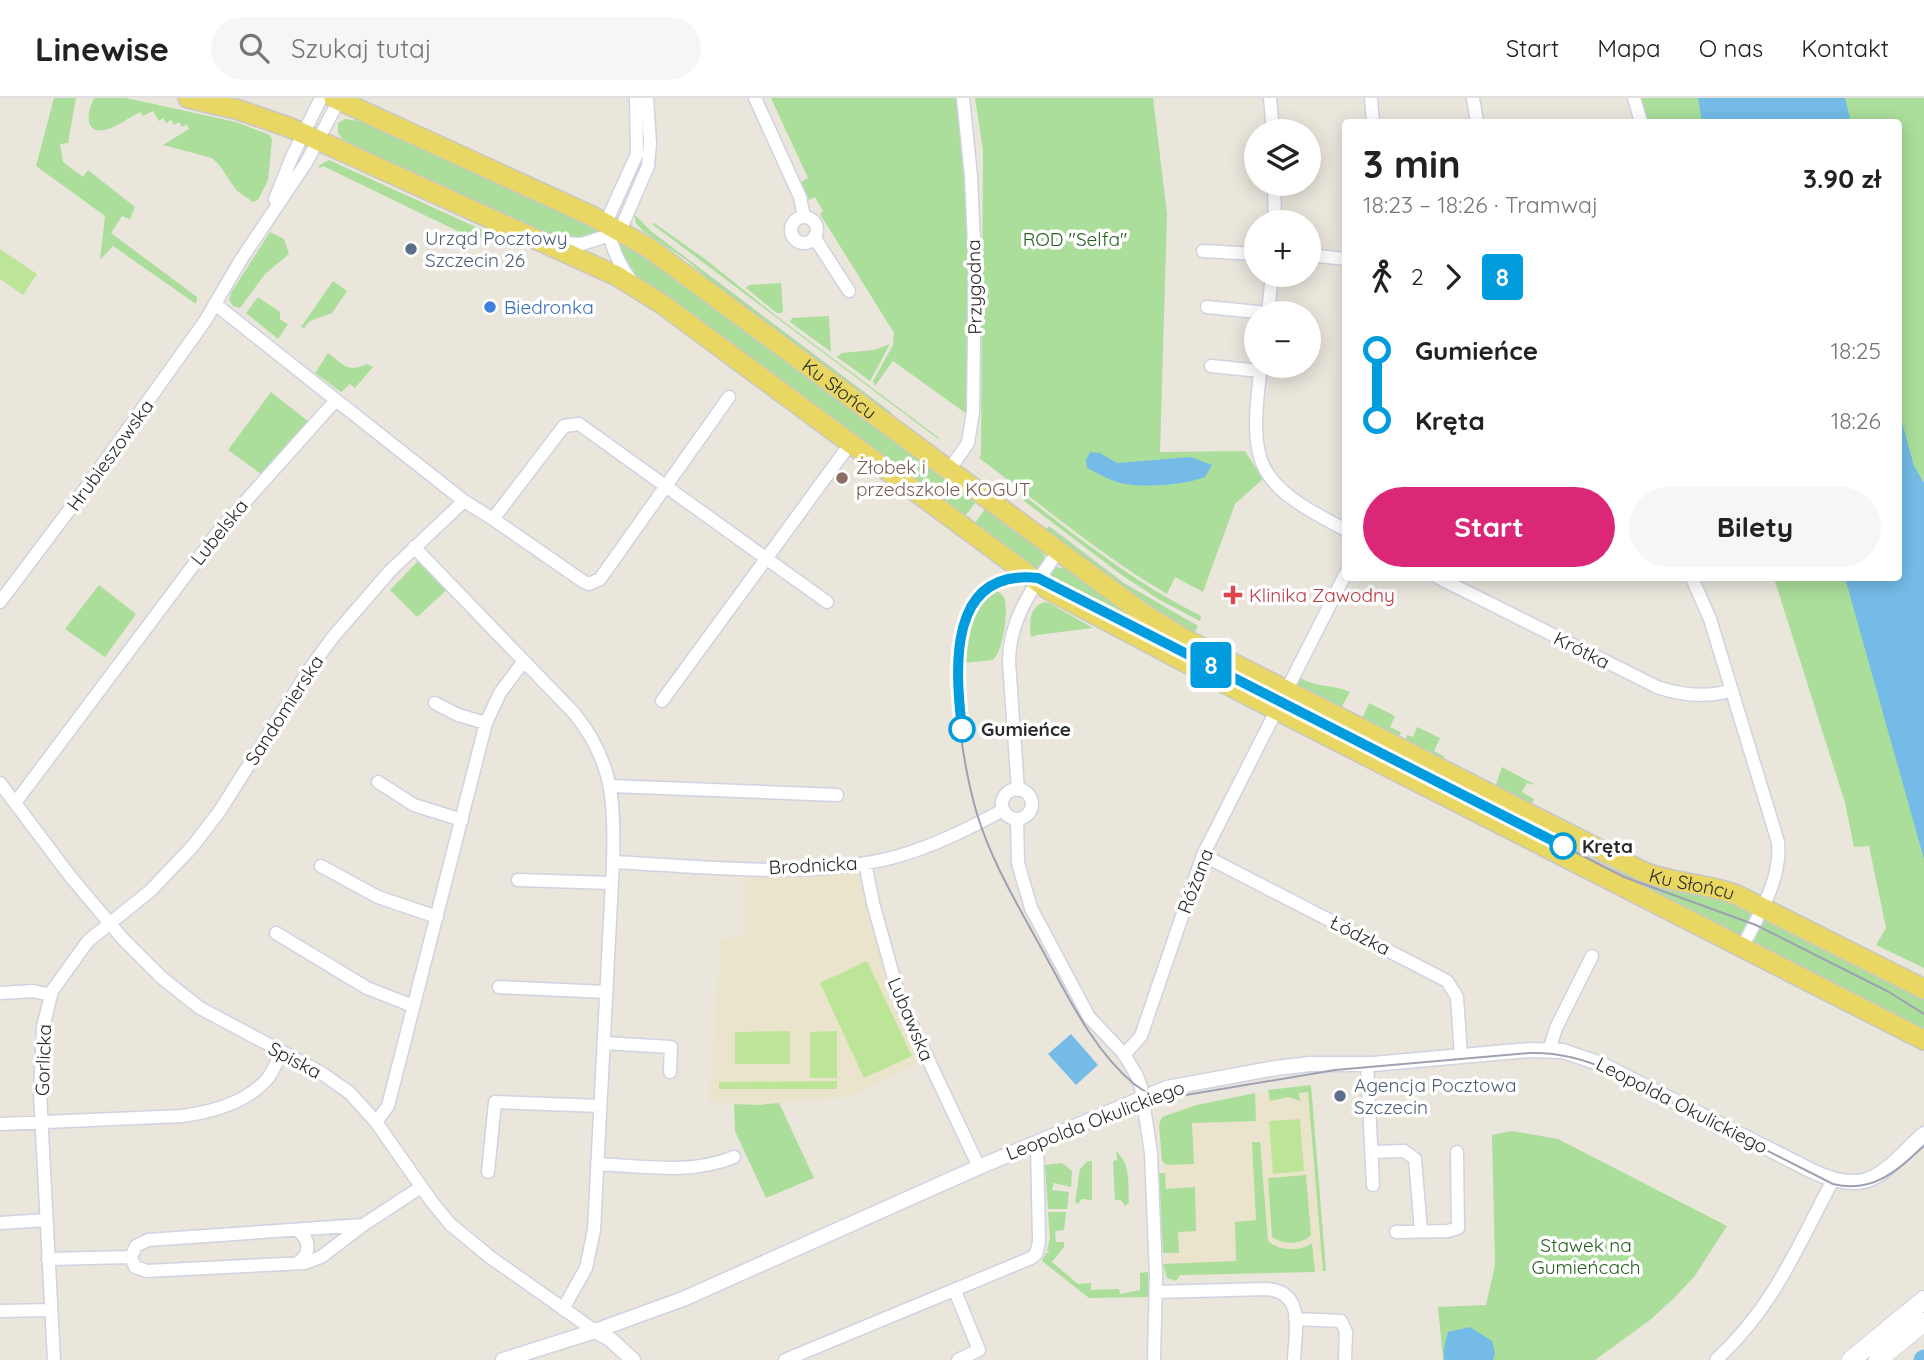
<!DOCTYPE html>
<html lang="pl">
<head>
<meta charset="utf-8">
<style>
	body { margin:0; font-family:Quicksand,sans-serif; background:#f6f6f6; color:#222; height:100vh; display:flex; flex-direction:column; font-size:26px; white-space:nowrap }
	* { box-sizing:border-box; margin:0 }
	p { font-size:23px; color:#767676 }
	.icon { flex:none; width:38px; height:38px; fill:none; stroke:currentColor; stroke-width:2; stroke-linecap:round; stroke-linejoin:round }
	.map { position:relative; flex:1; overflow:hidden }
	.panel { position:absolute; left:1342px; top:21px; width:560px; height:462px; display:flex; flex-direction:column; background:#fff; border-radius:7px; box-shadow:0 4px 18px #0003 }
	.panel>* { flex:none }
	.badge { padding:0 14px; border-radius:5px; font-size:24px; line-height:46px }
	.tools { position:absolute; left:1244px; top:21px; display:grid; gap:14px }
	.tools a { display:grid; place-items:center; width:77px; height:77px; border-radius:50%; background:#fff; box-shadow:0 4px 18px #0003; font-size:35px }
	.map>.badge { position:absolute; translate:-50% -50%; box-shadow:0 0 0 4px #fff }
	.legs { display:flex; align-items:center; gap:10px; height:77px; padding:0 21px; font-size:23px }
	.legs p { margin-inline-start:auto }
	.headline { display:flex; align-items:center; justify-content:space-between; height:119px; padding:0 21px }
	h1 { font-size:38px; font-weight:700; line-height:52px }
	.primary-button { display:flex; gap:14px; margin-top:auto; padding:14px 21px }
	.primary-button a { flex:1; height:80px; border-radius:42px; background:#db2777; color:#fff; font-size:28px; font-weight:700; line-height:80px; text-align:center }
	.primary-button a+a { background:#f6f6f6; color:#222 }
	ul { padding:0 21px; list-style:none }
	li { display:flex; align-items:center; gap:24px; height:70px; font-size:26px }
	li i { display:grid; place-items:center; width:10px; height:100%; margin:0 9px; background:currentColor }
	li i::after { content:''; width:18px; height:18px; margin:-9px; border:5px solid; border-radius:50%; background:#fff }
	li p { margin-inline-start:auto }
	li:first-child i { background:linear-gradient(#0000 50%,currentColor 0) }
	li:last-child i { background:linear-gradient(currentColor 50%,#0000 0) }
	header { display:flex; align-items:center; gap:42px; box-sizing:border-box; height:98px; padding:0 35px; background:#fff; border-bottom:2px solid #e0e0e0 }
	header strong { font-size:33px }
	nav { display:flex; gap:38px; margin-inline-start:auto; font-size:24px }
	.search { width:490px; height:63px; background:#f6f6f6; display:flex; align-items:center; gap:18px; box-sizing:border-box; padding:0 24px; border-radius:38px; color:#767676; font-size:26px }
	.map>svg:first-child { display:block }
	.education { fill:#ebe4cc }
	.green { fill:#abde9b }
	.pitch { fill:#bce597 }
	.water { fill:#74bce7 }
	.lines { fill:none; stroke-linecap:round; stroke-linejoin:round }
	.river { stroke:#74bce7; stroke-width:19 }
	.minor-casing { stroke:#d1d2e1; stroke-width:15 }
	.tertiary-casing { stroke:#d1d2e1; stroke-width:17 }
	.secondary-casing { stroke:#d1d2e1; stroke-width:20 }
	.primary-casing { stroke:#c7c7c7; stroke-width:22 }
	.minor { stroke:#fff; stroke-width:12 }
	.tertiary { stroke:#fff; stroke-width:14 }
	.secondary { stroke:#fff; stroke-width:18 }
	.primary { stroke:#e8d763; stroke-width:19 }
	.tram { stroke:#9fa0b2; stroke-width:2 }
	.line-1-casing { stroke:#fff; stroke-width:16 }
	.line-1 { stroke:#009cdd; stroke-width:10 }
	.service-dot { fill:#5c6f8a; stroke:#fff; stroke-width:2.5 }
	.shop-dot { fill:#3f7fe0; stroke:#fff; stroke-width:2.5 }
	.education-dot { fill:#8d6e63; stroke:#fff; stroke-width:2.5 }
	.health-dot { fill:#e0444e; stroke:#fff; stroke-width:2.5 }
	.stop-1-dot { fill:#fff; stroke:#009cdd; stroke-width:3.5 }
	.labels { text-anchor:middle; stroke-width:7; stroke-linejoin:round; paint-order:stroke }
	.service-label { font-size:19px; fill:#4e5e75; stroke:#fff; text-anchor:start }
	.park-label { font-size:19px; fill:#25611e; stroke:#fff }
	.street-label { font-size:19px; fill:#292929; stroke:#fff }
	.shop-label { font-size:19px; fill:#366cbe; stroke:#fff; text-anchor:start }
	.education-label { font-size:19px; fill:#785e54; stroke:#fff; text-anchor:start }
	.health-label { font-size:19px; fill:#be3a42; stroke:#fff; text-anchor:start }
	.stop-label { font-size:19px; font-weight:bold; fill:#292929; stroke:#fff; text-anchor:start }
</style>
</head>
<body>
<header>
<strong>Linewise</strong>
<div class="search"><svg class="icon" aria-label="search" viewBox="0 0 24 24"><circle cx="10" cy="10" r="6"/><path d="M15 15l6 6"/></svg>Szukaj tutaj</div>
<nav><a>Start</a><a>Mapa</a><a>O nas</a><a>Kontakt</a></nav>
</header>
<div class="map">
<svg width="1924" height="1262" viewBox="0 0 1924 1262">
	<rect width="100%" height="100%" fill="#eae6dc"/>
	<!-- education -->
	<path class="education" d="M859,774L891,903L920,964L855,998L758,1007L709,1004L721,841L744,838L745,777L802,778Z
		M1311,987L1326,1173L1164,1179L1163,1166L1166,1154L1165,1091L1159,1022L1171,1014L1197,1006Z"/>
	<!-- green -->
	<path class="green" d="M54,0H76L68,45L60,46L63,64L83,79L88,72L135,109L130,121L122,118L111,135L197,199L196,206L113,148L100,162L105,118L36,68Z
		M94,0H126L236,24L270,37L272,42L268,82L258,102L253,104L236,92L220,68L212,60L163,47L189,31L187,26L182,29L179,24L174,27L171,22L166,25L163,20L159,23L153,13L143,18L140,14C129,19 116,30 105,32C82,36 88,12 94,0Z
		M771,0H963L966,19L973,314H964L893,263L875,288L873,283L893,247L894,235L820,116L823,113L815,99L809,102L801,84L808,80Z
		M975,0H1153L1167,116L1160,354L1245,353L1263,381L1235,406L1203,494L1175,479L1167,496C1100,457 1041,406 979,360L981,356L983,52Z
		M1641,0H1924V870L1876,847L1886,830L1869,748L1854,749L1845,705L1774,480H1899V24H1648Z
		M345,21L359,23L510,86L601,129V134L580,141L558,139L453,96L359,54L344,43L338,35V25Z
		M329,62L489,135L476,142L323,68L320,70L318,68Z
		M634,116L652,134L892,315L889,318L736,204L685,161L643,133L636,125Z
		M654,125L705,161L775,217L939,340L938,341L652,126Z
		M270,134L284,141L289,156L265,176L240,210L233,208L229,202L231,195Z
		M620,140L979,400L962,422L637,182L625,163L617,141Z
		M333,183L347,193L332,215L310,223L304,230L301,229Z
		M781,185L783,213L781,215H777L746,190L749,187Z
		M258,199L280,214V221L288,226L278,241L246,215Z
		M829,218L831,254L790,224L792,220Z
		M890,246L870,283L837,259L842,255L874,252Z
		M328,255C344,267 347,275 367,266L373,269L355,290L350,286L341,294L315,275Z
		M271,294L309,324L261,376L228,352Z
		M1026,399C1082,443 1137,486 1201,518L1200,523L1160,502L1123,478L1024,403Z
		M988,407L1042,450L1045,461L1036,473L972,429Z
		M1049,428L1124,485L1198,528L1193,539L1044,434Z
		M421,460L449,490L417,519L390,492Z
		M1056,469L1067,471L1134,521L1262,588L1261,591L1050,482L1048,480Z
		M99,487L136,516L105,559L65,531Z
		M993,490C998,493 1003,496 1005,502C1008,516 1003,553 993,562L963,565C959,538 966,501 993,490Z
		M1045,504L1049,505L1093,530L1037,537L1031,539C1029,526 1029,508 1045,504Z
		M1298,578C1313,590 1333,586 1350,594L1341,610L1297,589Z
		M1369,605L1395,618L1390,629L1401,634L1398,640L1362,621Z
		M1417,629L1440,640L1434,653L1444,658L1442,665L1405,645L1407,637L1413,639Z
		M1502,669L1536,687L1527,685L1522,694L1534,701L1531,707L1495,690Z
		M1619,769L1721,798L1751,814L1752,817L1742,839L1614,779Z
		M1765,822L1924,897V935L1755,848L1754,839Z
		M1311,987L1326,1173H1323L1308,994L1299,995L1300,1003L1288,999L1270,1003L1268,992Z
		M1255,995L1256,1023L1192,1025L1194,1066L1167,1067L1162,1063L1159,1027L1162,1019L1197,1007Z
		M779,1005L814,1080L766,1100L735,1033L734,1006L758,1007Z
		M1512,1033L1558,1041L1727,1128L1694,1179L1673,1201L1650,1222L1595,1262H1443L1438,1209L1486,1207L1495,1167L1492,1037Z
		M1252,1044H1260L1268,1143C1279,1153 1301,1154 1312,1145L1315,1174L1180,1177L1176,1183L1167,1180L1163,1166L1236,1163L1235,1124L1256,1122Z
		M1116,1053C1131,1066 1128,1086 1129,1105L1125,1108L1121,1102H1115L1113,1063L1117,1062Z
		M1088,1063H1092V1102L1082,1101L1078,1106L1075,1104L1080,1071Z
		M1062,1065L1072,1073L1071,1089L1054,1085L1052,1092L1069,1094L1067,1111H1048L1045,1067Z
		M1159,1075H1165L1166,1091L1195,1089L1196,1133L1178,1134L1179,1155H1163Z
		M1306,1077L1311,1137C1301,1147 1284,1147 1272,1139L1268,1080Z
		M1048,1114H1066L1064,1132L1055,1133L1056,1144H1064V1149L1052,1164L1078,1186L1091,1185V1192L1119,1191L1120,1196L1140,1192V1175L1148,1174L1149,1199L1089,1200L1042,1163L1046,1155H1050L1047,1153L1050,1140Z"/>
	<!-- pitch -->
	<path class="pitch" d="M0,151L37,176L23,197L0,181Z
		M867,863L912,958L864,980L820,885Z
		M790,933V966H735V934Z
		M837,933V980H810V934Z
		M837,983V991H719V984Z
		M1300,1021L1304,1073L1273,1076L1269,1023Z"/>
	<!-- water -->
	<path class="water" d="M1698,0H1845L1851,24H1702Z
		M1899,313L1914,368L1924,385V761L1845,480H1899Z
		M1090,354L1100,355L1117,365L1191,359L1212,367L1205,379C1185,387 1138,391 1117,384C1107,381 1097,375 1087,370L1086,362Z
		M1071,936L1098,967L1076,987L1048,956Z
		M1470,1229L1492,1243L1495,1255L1493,1262H1444V1250L1448,1234Z"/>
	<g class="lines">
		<!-- river -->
		<path class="river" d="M1923,1262L1924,1261"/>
		<!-- minor casing -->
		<g class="minor-casing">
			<path id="minor" d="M755,0L800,99L804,119
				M1270,0L1273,33
				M1371,0L1373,24
				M1473,0L1477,24
				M1634,0L1641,24
				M1274,86L1275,124
				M275,101L292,59L321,0
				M791 132a13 13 0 1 1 26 0a13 13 0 1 1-26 0Z
				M814,139L849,193
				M554,145L582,146L610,137L622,128L648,68L650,45L647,0
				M1203,153L1256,156
				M1309,157L1346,161
				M632,184C619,167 606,141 609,118L637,56L636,0
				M215,206L336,302
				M1207,209L1268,215
				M1268,215L1272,177
				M1211,268L1260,273
				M1261,268C1248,369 1255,385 1346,432
				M950,371L968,345L973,314L975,167L971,78L963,0
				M493,421L584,484L589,486L600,481L729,299
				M414,449L574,615C613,663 615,704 613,764L594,1132L586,1170L563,1211
				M1439,480L1657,589C1681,597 1708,600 1732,592
				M1692,480L1710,521L1778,744C1782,782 1758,817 1742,850
				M0,504L88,387L205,223L242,160L306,65L339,2
				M662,603L850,346
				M435,605L458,617L486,625
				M378,684L414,707L462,722
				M0,685L70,778L123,841L162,880L200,910L320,974L350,995L376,1024L432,1104L450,1126L490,1159L595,1233
				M611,688L837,697
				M1002 706a15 15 0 1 1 30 0a15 15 0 1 1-30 0Z
				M1018,692L1009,564C1009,519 1035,487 1059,452
				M15,705L219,433L336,302L464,403L493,421L564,328L579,326L827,504
				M1017,721L1018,765L1031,810L1089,919L1124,956L1137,978L1141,989L1151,1055L1156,1177L1154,1262
				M1203,757L1447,883L1457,899L1461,958
				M613,764C703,768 807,782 895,759C934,748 968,731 1003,712
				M865,765L873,805L900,902L979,1069
				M321,768L378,799L437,819
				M518,782L612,785
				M276,835L367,890L413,908
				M499,889L606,894
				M0,895L33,893L50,897
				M604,945L671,949L670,974
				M1549,952L1556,930L1592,858
				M1124,957L1141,938L1203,757L1346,475
				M1367,966L1373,1087
				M376,1024L388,1008L486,625L500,595L523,564
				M0,1026L182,1018C211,1014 248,1004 268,980C274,972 277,963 281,955
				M1372,1054L1404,1053L1415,1061L1421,1133
				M597,1066C644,1068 690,1077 734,1059
				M488,1074L495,1004L600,1008
				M0,1125L46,1122
				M363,1127L148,1142L136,1148L131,1159L135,1169L147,1173L305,1165L321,1159L363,1127L421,1089
				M1396,1134L1448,1133L1458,1130L1457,1054
				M48,1161L131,1159
				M297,1165C311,1156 311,1142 297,1132
				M955,1193L979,1252L958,1262
				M1156,1194L1266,1191C1306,1193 1295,1234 1294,1262
				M0,1213L51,1212
				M1295,1221L1341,1223L1346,1234L1345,1262
				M54,1262L40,995L43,929L52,893L88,843L150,793L192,749L219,714L309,572L333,539L390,473L464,403
				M785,1262L1031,1160L1036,1156L1039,1144L1037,1044
				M1716,1262C1775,1207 1796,1151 1833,1082"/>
		</g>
		<!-- tertiary casing -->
		<g class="tertiary-casing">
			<path id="tertiary" d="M595,1233L610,1241L633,1262
				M503,1262L595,1233L683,1201L979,1069L1167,990L1276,970L1310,966H1373L1529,952L1563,953L1601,966L1812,1073C1871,1101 1884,1072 1924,1036"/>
		</g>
		<!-- secondary casing -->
		<g class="secondary-casing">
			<path id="secondary" d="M1851,1262L1924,1202
				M1878,1262L1924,1224"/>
		</g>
		<!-- primary casing -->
		<g class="primary-casing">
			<g id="primary">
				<path d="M188,0L239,12L291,30L617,178L662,206L1049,492L1251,599L1924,942"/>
				<path id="s1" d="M334,0L592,118L649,150L1141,514L1185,541L1644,774C1674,786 1707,785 1737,797L1924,891"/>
			</g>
		</g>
		<!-- minor -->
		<use href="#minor" class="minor"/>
		<!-- tertiary -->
		<use href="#tertiary" class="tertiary"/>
		<!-- secondary -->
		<use href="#secondary" class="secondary"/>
		<!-- primary -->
		<use href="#primary" class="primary"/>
		<!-- tram -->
		<path class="tram" d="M1924,916L1889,894L1756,827L1624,779L1041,481C922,456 959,655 977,716C991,762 1016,804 1039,846C1066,894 1091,950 1134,986C1144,994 1155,999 1168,1000L1335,972L1529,955C1558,954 1582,960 1608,972L1833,1086C1872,1096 1897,1073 1924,1048"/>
	</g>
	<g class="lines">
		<!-- line-1 casing -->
		<g class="line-1-casing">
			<path id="line-1" d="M962,631C955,570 947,470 1038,480L1563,748"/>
		</g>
		<!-- line-1 -->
		<use href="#line-1" class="line-1"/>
	</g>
	<!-- markers -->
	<g class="service-dot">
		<circle cx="411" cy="151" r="7"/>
		<circle cx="1340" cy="998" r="7"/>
	</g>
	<circle class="shop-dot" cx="490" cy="209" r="7"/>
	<circle class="education-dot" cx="842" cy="380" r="7"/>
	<path class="health-dot" d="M1229.5 486.5h7v7h7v7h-7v7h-7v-7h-7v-7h7z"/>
	<g class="stop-1-dot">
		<circle cx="962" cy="631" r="12"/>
		<circle cx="1563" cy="748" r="12"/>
	</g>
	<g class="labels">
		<!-- service labels -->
		<g class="service-label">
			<text x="425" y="147">Urząd Pocztowy<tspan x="425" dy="22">Szczecin 26</tspan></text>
			<text x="1354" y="994">Agencja Pocztowa<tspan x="1354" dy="22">Szczecin</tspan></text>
		</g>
		<!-- park labels -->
		<g class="park-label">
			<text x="1075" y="148">ROD "Selfa"</text>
			<text x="1586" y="1154">Stawek na<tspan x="1586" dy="22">Gumieńcach</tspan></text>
		</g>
		<!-- street labels -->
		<g class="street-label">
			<text transform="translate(974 189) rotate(-91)" y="7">Przygodna</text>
			<text dy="7" stroke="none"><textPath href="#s1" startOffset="586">Ku Słońcu</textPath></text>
			<text transform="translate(110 357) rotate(-54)" y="7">Hrubieszowska</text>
			<text transform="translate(219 434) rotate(-51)" y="7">Lubelska</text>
			<text transform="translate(1582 552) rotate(27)" y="7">Krótka</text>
			<text transform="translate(284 612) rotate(-57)" y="7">Sandomierska</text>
			<text transform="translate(813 767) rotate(-3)" y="7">Brodnicka</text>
			<text transform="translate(1195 783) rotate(-69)" y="7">Różana</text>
			<text dy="7" stroke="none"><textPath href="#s1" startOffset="1577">Ku Słońcu</textPath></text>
			<text transform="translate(1360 837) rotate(27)" y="7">Łódzka</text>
			<text transform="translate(911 921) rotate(67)" y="7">Lubawska</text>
			<text transform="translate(43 962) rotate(-88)" y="7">Gorlicka</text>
			<text transform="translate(295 962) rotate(28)" y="7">Spiska</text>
			<text transform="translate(1682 1007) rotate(27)" y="7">Leopolda Okulickiego</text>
			<text transform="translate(1095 1022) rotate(-21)" y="7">Leopolda Okulickiego</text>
		</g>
		<!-- shop labels -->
		<g class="shop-label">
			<text x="504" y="216">Biedronka</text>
		</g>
		<!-- education labels -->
		<g class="education-label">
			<text x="856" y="376">Żłobek i<tspan x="856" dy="22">przedszkole KOGUT</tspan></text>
		</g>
		<!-- health labels -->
		<g class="health-label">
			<text x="1249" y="504">Klinika Zawodny</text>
		</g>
		<!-- stop labels -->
		<g class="stop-label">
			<text x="981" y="638">Gumieńce</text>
			<text x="1582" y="755">Kręta</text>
		</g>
	</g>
</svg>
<div class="tools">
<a><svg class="icon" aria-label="layers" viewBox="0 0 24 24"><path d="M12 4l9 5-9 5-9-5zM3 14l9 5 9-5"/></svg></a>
<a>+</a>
<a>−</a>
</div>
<b class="badge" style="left:1211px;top:567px;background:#009cdd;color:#fff">8</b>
<section class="panel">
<div class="headline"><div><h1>3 min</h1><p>18:23 – 18:26 · Tramwaj</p></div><b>3.90 zł</b></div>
<div class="legs"><svg class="icon" aria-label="walk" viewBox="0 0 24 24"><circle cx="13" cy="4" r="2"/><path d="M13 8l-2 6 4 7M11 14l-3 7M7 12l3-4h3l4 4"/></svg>2<svg class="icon" aria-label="forward" viewBox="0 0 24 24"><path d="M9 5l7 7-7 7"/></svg><b class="badge" style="background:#009cdd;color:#fff">8</b></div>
<ul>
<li><i style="color:#009cdd"></i><b>Gumieńce</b><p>18:25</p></li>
<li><i style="color:#009cdd"></i><b>Kręta</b><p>18:26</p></li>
</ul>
<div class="primary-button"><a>Start</a><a>Bilety</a></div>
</section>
</div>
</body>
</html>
